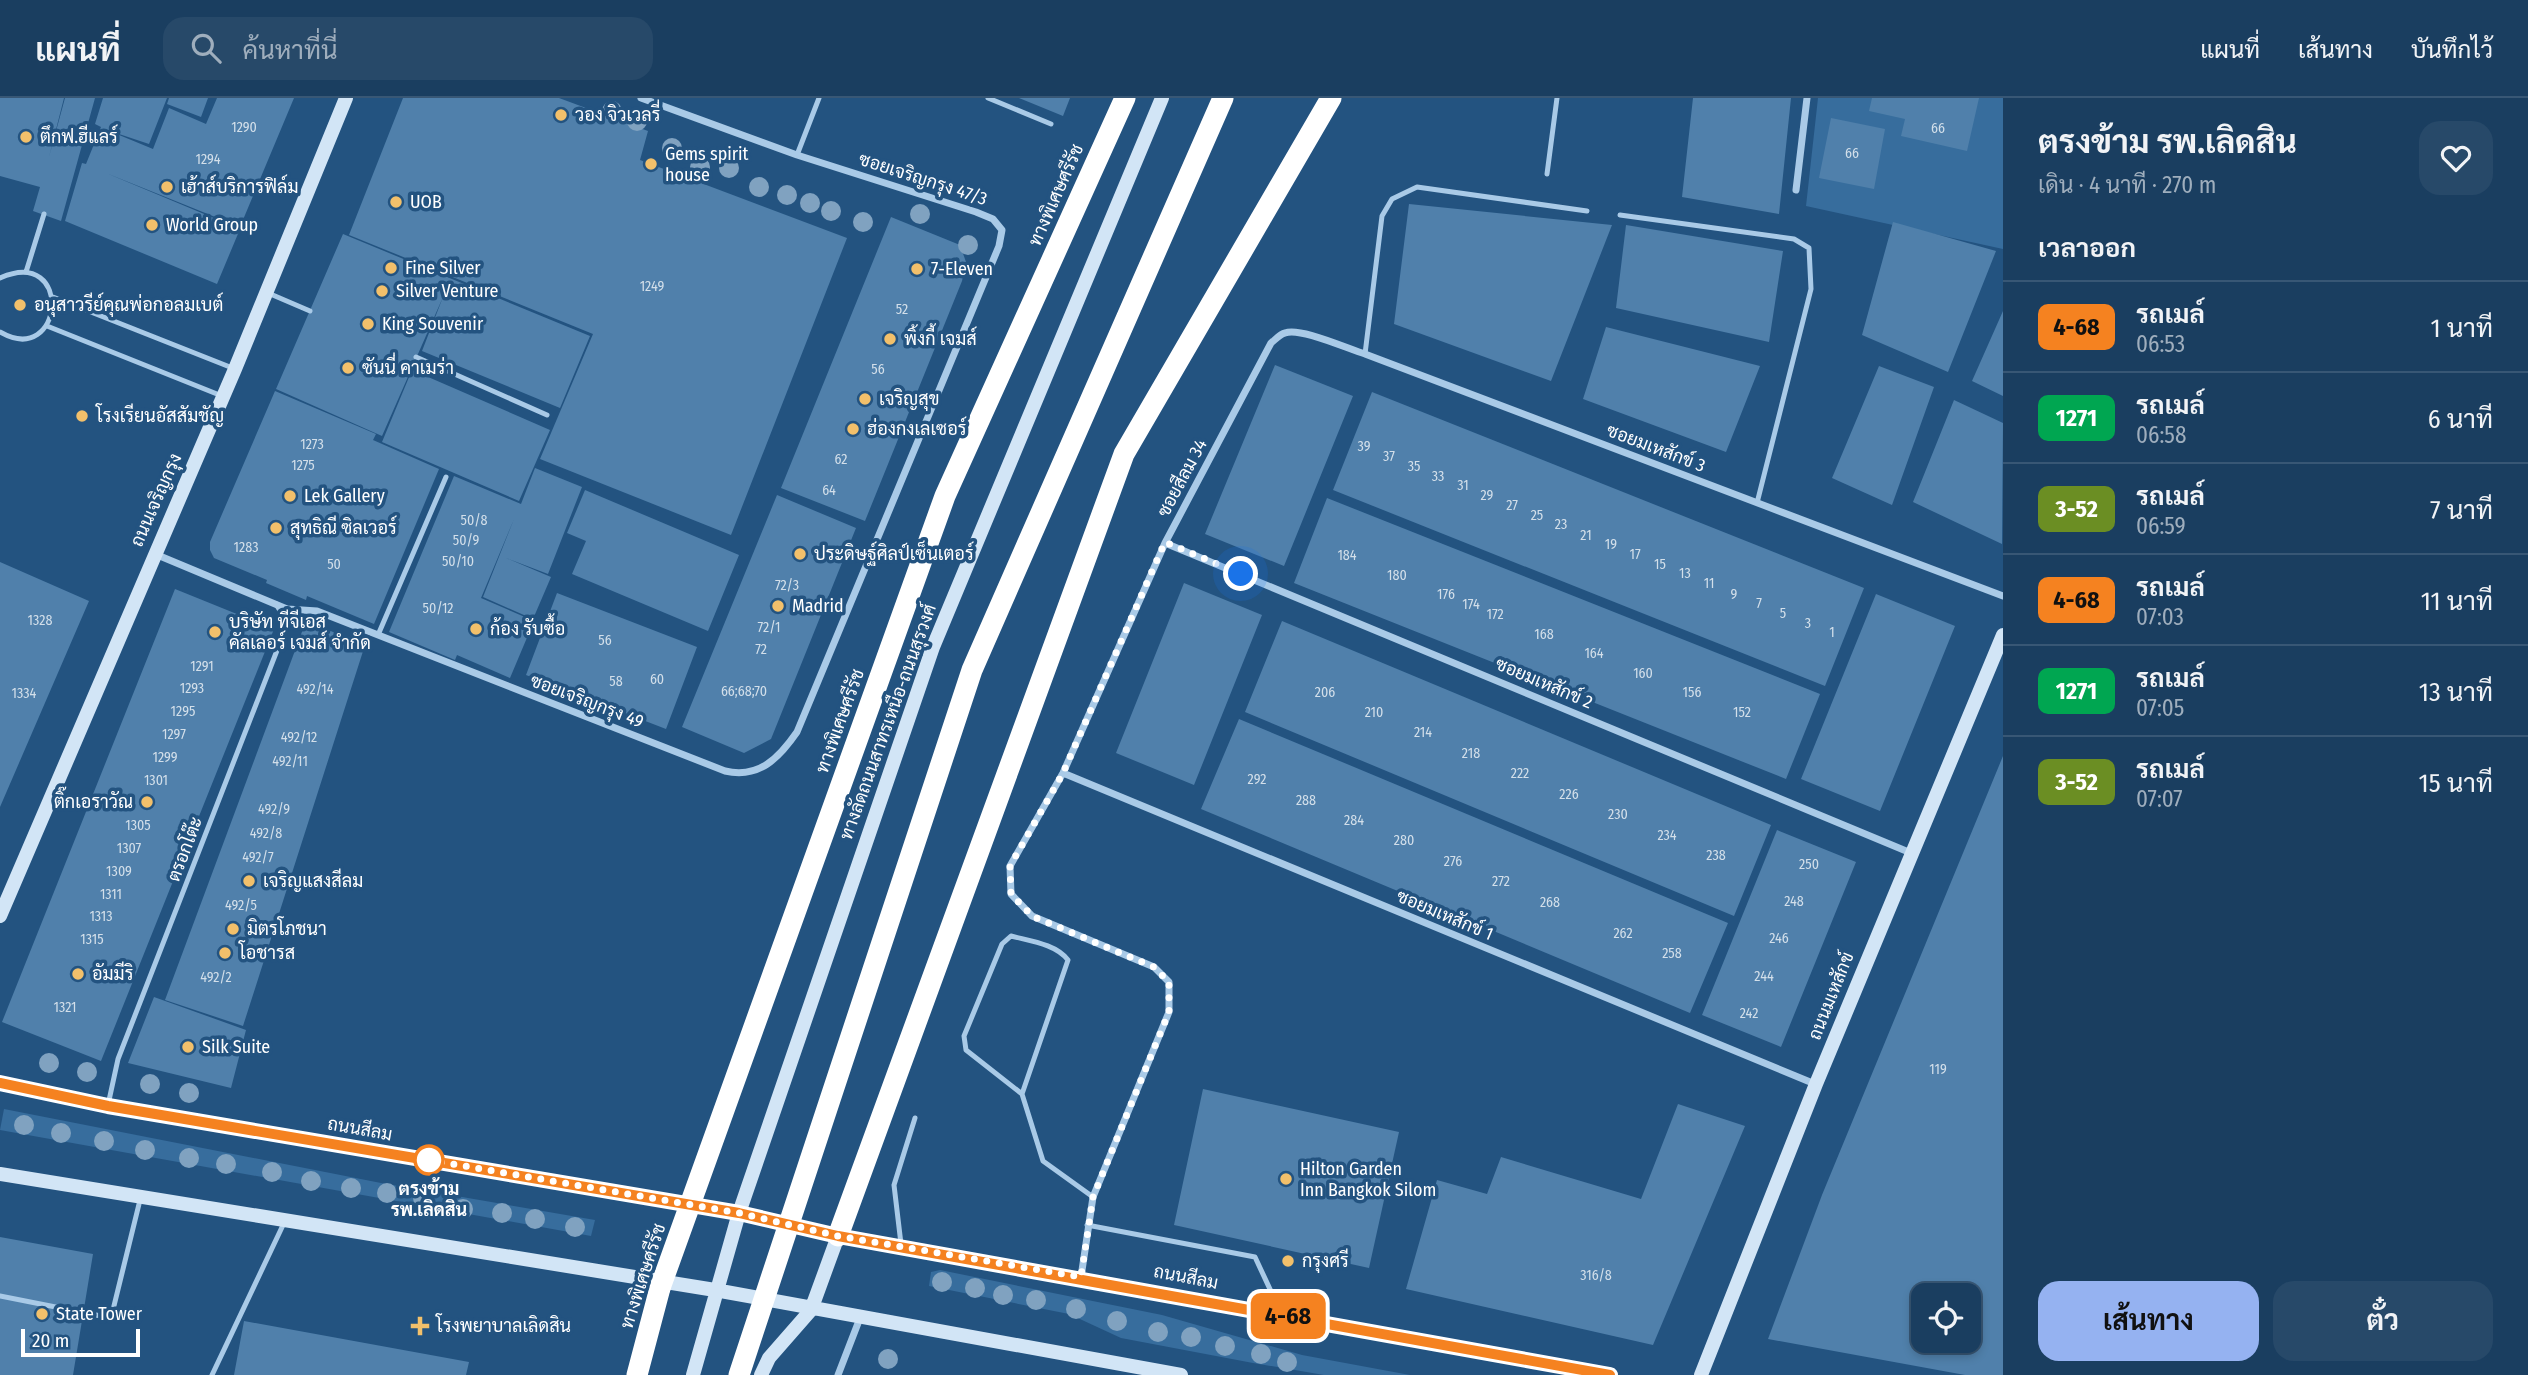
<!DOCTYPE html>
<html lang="th">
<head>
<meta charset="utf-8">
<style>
	body { margin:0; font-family:"Fira Sans Condensed",Sarabun,sans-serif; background:#274969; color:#f1f3f6; height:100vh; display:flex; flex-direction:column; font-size:26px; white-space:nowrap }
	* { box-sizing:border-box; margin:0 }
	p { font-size:23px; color:#9faebd }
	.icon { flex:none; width:38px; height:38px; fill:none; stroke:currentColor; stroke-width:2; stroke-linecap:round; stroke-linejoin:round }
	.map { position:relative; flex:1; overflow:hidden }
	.panel { display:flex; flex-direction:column; background:#1a3e60; width:525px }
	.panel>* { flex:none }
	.badge { padding:0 14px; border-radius:10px; font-size:24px; line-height:46px }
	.controls { position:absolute; left:1911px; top:1185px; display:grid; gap:14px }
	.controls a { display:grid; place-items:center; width:70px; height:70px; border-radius:14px; background:#1a3e60; box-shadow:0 4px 10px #0003,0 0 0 2px #385775; font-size:35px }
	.scale { position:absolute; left:21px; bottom:18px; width:119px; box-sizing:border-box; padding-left:7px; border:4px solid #fff; border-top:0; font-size:19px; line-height:24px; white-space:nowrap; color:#fff; -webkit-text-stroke:5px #235380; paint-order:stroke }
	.you { position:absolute; width:35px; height:35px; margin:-18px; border:5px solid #fff; border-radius:50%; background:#1a73e8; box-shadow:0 0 0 10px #1a73e833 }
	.map>.badge { position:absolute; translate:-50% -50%; box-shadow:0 0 0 4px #fff }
	h2 { padding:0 35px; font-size:26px; line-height:63px }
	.round { display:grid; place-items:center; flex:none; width:74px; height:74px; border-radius:21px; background:#274969 }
	.overview { display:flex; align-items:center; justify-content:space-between; height:119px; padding:0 35px }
	h1 { font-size:33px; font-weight:700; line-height:52px }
	.cta { display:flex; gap:14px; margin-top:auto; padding:14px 35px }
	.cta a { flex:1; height:80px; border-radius:21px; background:#95b2f1; color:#111; font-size:28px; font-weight:700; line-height:80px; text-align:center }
	.cta a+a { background:#274969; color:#f1f3f6 }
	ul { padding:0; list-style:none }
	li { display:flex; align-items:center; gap:21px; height:91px; padding:0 35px; border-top:2px solid #385775 }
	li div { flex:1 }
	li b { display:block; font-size:26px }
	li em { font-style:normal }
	li .badge { min-width:77px; font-weight:700; text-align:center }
	header { display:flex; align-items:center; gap:42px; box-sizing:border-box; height:98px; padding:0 35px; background:#1a3e60; border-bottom:2px solid #385775 }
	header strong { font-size:33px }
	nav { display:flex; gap:38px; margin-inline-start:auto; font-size:24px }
	.search { width:490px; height:63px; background:#274969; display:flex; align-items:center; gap:18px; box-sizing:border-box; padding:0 24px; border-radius:21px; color:#9faebd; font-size:26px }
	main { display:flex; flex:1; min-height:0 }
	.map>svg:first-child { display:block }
	.green { fill:#376d9d }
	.building { fill:#5080ab; fill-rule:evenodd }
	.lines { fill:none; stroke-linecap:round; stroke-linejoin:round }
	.lane { stroke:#a9cae7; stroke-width:5 }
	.street { stroke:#a9cae7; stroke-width:7 }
	.secondary { stroke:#d2e5f6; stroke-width:14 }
	.highway { stroke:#fff; stroke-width:21 }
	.highway-bridge { stroke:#fff; stroke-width:21 }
	.tree { fill:#80a2c0 }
	.line-casing { stroke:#fff; stroke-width:16 }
	.line { stroke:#f58220; stroke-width:10 }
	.walk { stroke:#fff; stroke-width:7; stroke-dasharray:0 12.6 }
	.poi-dot { fill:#f2c06b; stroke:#235380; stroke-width:2.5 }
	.stop-dot { fill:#fff; stroke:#f58220; stroke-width:3.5 }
	.labels { text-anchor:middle; stroke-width:7; stroke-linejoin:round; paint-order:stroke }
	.number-label { font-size:14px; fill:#d3dfea }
	.poi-label { font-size:18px; fill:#fff; stroke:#235380; text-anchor:start }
	.street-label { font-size:18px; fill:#fff; stroke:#235380 }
	.stop-label { font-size:18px; font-weight:bold; fill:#fff; stroke:#235380 }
</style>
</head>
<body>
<header>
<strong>แผนที่</strong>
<div class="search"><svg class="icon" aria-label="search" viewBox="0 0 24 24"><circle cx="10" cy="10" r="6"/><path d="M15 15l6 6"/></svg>ค้นหาที่นี่</div>
<nav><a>แผนที่</a><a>เส้นทาง</a><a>บันทึกไว้</a></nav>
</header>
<main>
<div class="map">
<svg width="2003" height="1277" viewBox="0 0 2003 1277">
	<rect width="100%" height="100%" fill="#235380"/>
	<!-- green -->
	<path class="green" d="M1818,0H2003V151L1806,108Z
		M4,1011L381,1085L595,1122L591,1138L0,1032Z
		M940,1172L1162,1217L1302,1257L1410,1277H1324L1253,1265L1121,1240L1069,1216L929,1188L931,1174Z"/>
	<!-- building -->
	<path class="building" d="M0,0H64L49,59L65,0H95L61,123L33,113L40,89L0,78Z
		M103,0H167L149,46L107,32L153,51L169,10L206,26L217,0H294L240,129L106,75L240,131L217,186L65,123L82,65L86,66L101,29L95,26Z
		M169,0H208L201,19L167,6Z
		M403,0H559L648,33L640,62L847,140L731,437L540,361L593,236L349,137Z
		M1019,0H1070L1063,18Z
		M1693,0H1791L1779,116L1682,99Z
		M1872,0H1979L1967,53L1901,38L1905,21L1869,13Z
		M1831,20L1885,31L1874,91L1819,80Z
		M1409,106L1612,127L1551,283L1394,226Z
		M891,119L960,147L966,164L962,183L865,423L781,390Z
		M1893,124L1996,153L1948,274L1862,237Z
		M1626,127L1783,153L1769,244L1616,210Z
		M343,136L590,238L560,310L422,253L443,199L382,338L276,291Z
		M2003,213V298L1972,283Z
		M1606,229L1760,268L1726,354L1583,301Z
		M1275,267L1353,298L1284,468L1205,436Z
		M1879,268L1934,289L1892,407L1832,380Z
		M412,272L550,332L519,403L382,344Z
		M275,293L376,336L373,342L439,371L374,526L307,498L306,502L266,485L267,482L214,460L210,452V444Z
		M1372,294L1864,490L1825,588L1333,392Z
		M1954,302L2003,325L2002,446L1913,404Z
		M535,370L582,389L548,476L506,460L551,479L533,521L483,499L514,421L481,500L534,523L510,580L457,557L455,562L389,534L454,378L521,406Z
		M585,392L739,457L708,533L572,476L586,443L567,435Z
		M777,397L856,430L771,641L744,655L682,629Z
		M1327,400L1820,596L1786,681L1294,485Z
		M0,464L89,503L0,709Z
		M1184,485L1262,517L1194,687L1116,655Z
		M175,491L274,531L101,963L2,924Z
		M557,495L697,549L666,631L526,577Z
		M1876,496L1955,528L1880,713L1801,681Z
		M306,523L365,547L243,928L165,902Z
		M1282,523L1771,727L1734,818L1245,614Z
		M1239,621L1728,825L1690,915L1201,711Z
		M2003,658V1277H1965L1768,1241L1822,1097ZM1923,1197H1969V1242H1923Z
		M1777,732L1856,764L1781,949L1702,917Z
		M154,899L246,932L231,990L128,965Z
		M1203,991L1399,1034L1369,1170L1174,1127Z
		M1678,1006L1745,1028L1653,1247L1406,1191L1437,1082L1487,1096L1501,1059L1641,1101Z
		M0,1139L93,1156L73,1277H0Z
		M244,1223L469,1264L466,1277H234Z"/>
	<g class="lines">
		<!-- lane -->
		<path class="lane" d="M988,0L1051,26
			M797,57L819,0
			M1547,76L1557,0
			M1620,117L1794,141L1809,150L1811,191L1757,405
			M26,174L44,116
			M0,180C74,147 64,271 0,234
			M268,195L310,213
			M53,199L235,271
			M47,228L222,298
			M1365,256L1382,118L1392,101L1417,89L1587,113
			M416,259L547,317
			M378,537L446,379
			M1022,996L966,952L964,938L1002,846L1011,838C1030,843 1056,846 1068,862L1022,996L1043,1063L1093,1099
			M108,1007L118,961L283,537L285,521L276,506
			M1087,1127L1255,1159L1282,1217
			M901,1146L894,1087L915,1020
			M0,1198L111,1220L140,1102
			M212,1277L284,1125"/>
		<!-- street -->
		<path class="street" d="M1796,92L1807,0
			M1165,445L1911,755
			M155,456L287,511L317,513L725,673C759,681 779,660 797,634L999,148L1002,132L993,121L976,114L797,57L641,0
			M1063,675L1815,986
			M1081,1179L1093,1099L1169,914V884L1154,869L1032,818L1011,796L1010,768L1063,675L1165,445L1271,245C1275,242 1280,236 1285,235C1300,229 1348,251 1365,256L2003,498
			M838,1277L860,1220"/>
		<!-- secondary -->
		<path class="secondary" d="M0,818L235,271L346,0
			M0,985L108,1008L739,1115L838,1138L1610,1277
			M0,1076L715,1192L1181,1277
			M693,1277L739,1115L933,549L1162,0
			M761,1277L769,1260L811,1212L838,1138
			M1701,1277L1816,986L2003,537"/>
		<!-- highway -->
		<path class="highway" d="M838,1138L1124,356L1331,0
			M637,1277L660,1190"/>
		<!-- highway-bridge -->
		<path class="highway-bridge" d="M660,1190L945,398L1125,0
			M739,1277L972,572L1223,0"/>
	</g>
	<!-- trees -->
	<g class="tree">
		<circle cx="612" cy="13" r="10"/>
		<circle cx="637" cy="23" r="10"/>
		<circle cx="672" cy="50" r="10"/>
		<circle cx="700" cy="69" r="10"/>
		<circle cx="729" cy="70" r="10"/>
		<circle cx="759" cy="89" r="10"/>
		<circle cx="787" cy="97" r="10"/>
		<circle cx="810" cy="105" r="10"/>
		<circle cx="831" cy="113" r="10"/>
		<circle cx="920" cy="116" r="10"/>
		<circle cx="863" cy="124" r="10"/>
		<circle cx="968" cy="147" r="10"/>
		<circle cx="49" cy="965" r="10"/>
		<circle cx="87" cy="974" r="10"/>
		<circle cx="150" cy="986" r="10"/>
		<circle cx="189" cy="995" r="10"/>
		<circle cx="24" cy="1027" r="10"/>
		<circle cx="61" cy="1035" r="10"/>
		<circle cx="104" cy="1043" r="10"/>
		<circle cx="145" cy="1052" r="10"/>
		<circle cx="189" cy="1060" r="10"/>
		<circle cx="226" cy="1066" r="10"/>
		<circle cx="272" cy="1074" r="10"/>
		<circle cx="311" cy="1083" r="10"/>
		<circle cx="351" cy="1090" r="10"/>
		<circle cx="387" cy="1095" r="10"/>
		<circle cx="423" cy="1100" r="10"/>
		<circle cx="463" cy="1111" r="10"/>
		<circle cx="502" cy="1115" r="10"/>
		<circle cx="535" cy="1121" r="10"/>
		<circle cx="575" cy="1129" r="10"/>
		<circle cx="942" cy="1184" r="10"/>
		<circle cx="975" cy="1190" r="10"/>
		<circle cx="1003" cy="1197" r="10"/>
		<circle cx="1036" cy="1202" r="10"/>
		<circle cx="1076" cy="1211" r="10"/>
		<circle cx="1117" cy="1223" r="10"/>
		<circle cx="1158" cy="1234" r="10"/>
		<circle cx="1191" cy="1239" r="10"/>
		<circle cx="1225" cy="1248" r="10"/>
		<circle cx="1261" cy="1256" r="10"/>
		<circle cx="888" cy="1261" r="10"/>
		<circle cx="1287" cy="1264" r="10"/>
	</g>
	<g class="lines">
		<!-- line casing -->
		<g class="line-casing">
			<path id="line" d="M0,985L108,1008L739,1115L838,1138L1610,1277"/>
		</g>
		<!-- line -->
		<use href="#line" class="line"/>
		<!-- walk -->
		<path class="walk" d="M429,1062L739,1115L838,1138L1081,1179L1093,1099L1169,914V884L1154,869L1032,818L1011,796L1010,768L1063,675L1165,444L1241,476"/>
	</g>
	<!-- markers -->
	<g class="poi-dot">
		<circle cx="561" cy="17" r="7"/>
		<circle cx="26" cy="39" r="7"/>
		<circle cx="651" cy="66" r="7"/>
		<circle cx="167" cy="89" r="7"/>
		<circle cx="396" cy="104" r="7"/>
		<circle cx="152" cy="127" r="7"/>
		<circle cx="391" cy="170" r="7"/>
		<circle cx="917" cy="171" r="7"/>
		<circle cx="382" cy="193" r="7"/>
		<circle cx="20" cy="207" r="7"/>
		<circle cx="368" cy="226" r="7"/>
		<circle cx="890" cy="241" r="7"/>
		<circle cx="348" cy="270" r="7"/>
		<circle cx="865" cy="301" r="7"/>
		<circle cx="82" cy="318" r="7"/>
		<circle cx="853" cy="331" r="7"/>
		<circle cx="290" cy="398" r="7"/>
		<circle cx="276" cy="430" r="7"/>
		<circle cx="800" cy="456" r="7"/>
		<circle cx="778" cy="508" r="7"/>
		<circle cx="476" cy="531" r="7"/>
		<circle cx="215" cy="534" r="7"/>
		<circle cx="147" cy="704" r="7"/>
		<circle cx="249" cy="783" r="7"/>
		<circle cx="233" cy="831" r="7"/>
		<circle cx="225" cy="855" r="7"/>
		<circle cx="78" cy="876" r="7"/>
		<circle cx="188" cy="949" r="7"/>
		<circle cx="1286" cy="1081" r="7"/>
		<circle cx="1288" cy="1163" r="7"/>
		<circle cx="42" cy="1216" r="7"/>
		<path d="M416.5 1217.5h7v7h7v7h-7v7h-7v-7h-7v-7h7z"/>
	</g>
	<circle class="stop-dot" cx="429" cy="1062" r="14"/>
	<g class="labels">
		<!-- number labels -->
		<g class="number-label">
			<text x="244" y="34">1290</text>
			<text x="1938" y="35">66</text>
			<text x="1852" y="60">66</text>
			<text x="208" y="66">1294</text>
			<text x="652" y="193">1249</text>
			<text x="902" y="216">52</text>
			<text x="878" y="276">56</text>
			<text x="312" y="351">1273</text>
			<text x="1364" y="353">39</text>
			<text x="1389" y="363">37</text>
			<text x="841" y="366">62</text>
			<text x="303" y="372">1275</text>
			<text x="1414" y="373">35</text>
			<text x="1438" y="383">33</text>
			<text x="1463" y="392">31</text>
			<text x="829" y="397">64</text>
			<text x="1487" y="402">29</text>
			<text x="1512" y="412">27</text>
			<text x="1537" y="422">25</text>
			<text x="474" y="427">50/8</text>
			<text x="1561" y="431">23</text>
			<text x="1586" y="442">21</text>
			<text x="466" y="447">50/9</text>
			<text x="1611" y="451">19</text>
			<text x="246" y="454">1283</text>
			<text x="1635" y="461">17</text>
			<text x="1347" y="462">184</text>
			<text x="458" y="468">50/10</text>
			<text x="334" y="471">50</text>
			<text x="1660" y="471">15</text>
			<text x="1685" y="480">13</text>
			<text x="1397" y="482">180</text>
			<text x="1709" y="490">11</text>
			<text x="787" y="492">72/3</text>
			<text x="1446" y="501">176</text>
			<text x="1734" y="501">9</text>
			<text x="1759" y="510">7</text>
			<text x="1471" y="511">174</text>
			<text x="438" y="515">50/12</text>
			<text x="1783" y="520">5</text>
			<text x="1495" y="521">172</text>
			<text x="40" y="527">1328</text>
			<text x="1808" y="530">3</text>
			<text x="769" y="534">72/1</text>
			<text x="1832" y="539">1</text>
			<text x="1544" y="541">168</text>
			<text x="605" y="547">56</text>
			<text x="761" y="556">72</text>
			<text x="1594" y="560">164</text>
			<text x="202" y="573">1291</text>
			<text x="1643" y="580">160</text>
			<text x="657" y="586">60</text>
			<text x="616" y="588">58</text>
			<text x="192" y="595">1293</text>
			<text x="315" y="596">492/14</text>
			<text x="744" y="598">66;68;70</text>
			<text x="1325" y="599">206</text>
			<text x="1692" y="599">156</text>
			<text x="24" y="600">1334</text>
			<text x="183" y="618">1295</text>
			<text x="1374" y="619">210</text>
			<text x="1742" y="619">152</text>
			<text x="1423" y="639">214</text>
			<text x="174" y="641">1297</text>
			<text x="299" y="644">492/12</text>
			<text x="1471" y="660">218</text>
			<text x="165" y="664">1299</text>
			<text x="290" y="668">492/11</text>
			<text x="1520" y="680">222</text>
			<text x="1257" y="686">292</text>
			<text x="156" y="687">1301</text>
			<text x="1569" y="701">226</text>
			<text x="1306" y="707">288</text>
			<text x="274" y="716">492/9</text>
			<text x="1618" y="721">230</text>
			<text x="1354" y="727">284</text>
			<text x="138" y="732">1305</text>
			<text x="266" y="740">492/8</text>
			<text x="1667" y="742">234</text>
			<text x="1404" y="747">280</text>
			<text x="129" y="755">1307</text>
			<text x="1716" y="762">238</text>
			<text x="258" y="764">492/7</text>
			<text x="1453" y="768">276</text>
			<text x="1809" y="771">250</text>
			<text x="119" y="778">1309</text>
			<text x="1501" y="788">272</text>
			<text x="111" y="801">1311</text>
			<text x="1794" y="808">248</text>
			<text x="1550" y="809">268</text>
			<text x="241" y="812">492/5</text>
			<text x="101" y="823">1313</text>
			<text x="1623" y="840">262</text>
			<text x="1779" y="845">246</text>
			<text x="92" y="846">1315</text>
			<text x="1672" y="860">258</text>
			<text x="1764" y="883">244</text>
			<text x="216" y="884">492/2</text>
			<text x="65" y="914">1321</text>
			<text x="1749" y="920">242</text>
			<text x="1938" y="976">119</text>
			<text x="1596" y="1182">316/8</text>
		</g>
		<!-- poi labels -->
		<g class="poi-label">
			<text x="575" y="23">วอง จิวเวลรี่</text>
			<text x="40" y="45">ตึกฟ.ฮีแลร์</text>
			<text x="665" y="62">Gems spirit<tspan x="665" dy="21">house</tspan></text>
			<text x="181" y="95">เฮ้าส์บริการฟิล์ม</text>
			<text x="410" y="110">UOB</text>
			<text x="166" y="133">World Group</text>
			<text x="405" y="176">Fine Silver</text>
			<text x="931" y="177">7-Eleven</text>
			<text x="396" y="199">Silver Venture</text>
			<text x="34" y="213">อนุสาวรีย์คุณพ่อกอลมเบต์</text>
			<text x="382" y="232">King Souvenir</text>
			<text x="904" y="247">พิ้งกี้ เจมส์</text>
			<text x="362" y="276">ซันนี่ คาเมร่า</text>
			<text x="879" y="307">เจริญสุข</text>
			<text x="96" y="324">โรงเรียนอัสสัมชัญ</text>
			<text x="867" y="337">ฮ่องกงเลเซอร์</text>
			<text x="304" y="404">Lek Gallery</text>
			<text x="290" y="436">สุทธิณี ซิลเวอร์</text>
			<text x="814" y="462">ประดิษฐ์ศิลป์เซ็นเตอร์</text>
			<text x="792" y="514">Madrid</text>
			<text x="229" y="530">บริษัท ทีจีเอส<tspan x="229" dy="21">คัลเลอร์ เจมส์ จำกัด</tspan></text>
			<text x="490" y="537">ก้อง รับซื้อ</text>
			<text x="133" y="710" text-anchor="end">ติ๊กเอราวัณ</text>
			<text x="263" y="789">เจริญแสงสีลม</text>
			<text x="247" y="837">มิตรโภชนา</text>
			<text x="239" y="861">โอชารส</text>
			<text x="92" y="882">อัมมีริ</text>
			<text x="202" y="955">Silk Suite</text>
			<text x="1300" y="1077">Hilton Garden<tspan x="1300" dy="21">Inn Bangkok Silom</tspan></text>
			<text x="1302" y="1169">กรุงศรี</text>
			<text x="56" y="1222">State Tower</text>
			<text x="436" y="1234">โรงพยาบาลเลิดสิน</text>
		</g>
		<!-- street labels -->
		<g class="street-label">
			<text transform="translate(923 81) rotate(18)" y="6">ซอยเจริญกรุง 47/3</text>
			<text transform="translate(1056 97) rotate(-66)" y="6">ทางพิเศษศรีรัช</text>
			<text transform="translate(1656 350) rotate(21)" y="6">ซอยมเหสักข์ 3</text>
			<text transform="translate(1182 380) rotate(-62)" y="6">ซอยสีลม 34</text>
			<text transform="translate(156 402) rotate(-66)" y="6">ถนนเจริญกรุง</text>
			<text transform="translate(1544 585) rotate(23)" y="6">ซอยมเหสักข์ 2</text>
			<text transform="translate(587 603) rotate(21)" y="6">ซอยเจริญกรุง 49</text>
			<text transform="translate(840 623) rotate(-70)" y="6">ทางพิเศษศรีรัช</text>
			<text transform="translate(888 624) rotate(-70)" y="6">ทางลัดถนนสาทรเหนือ-ถนนสุรวงศ์</text>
			<text transform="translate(185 751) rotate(-69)" y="6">ตรอกโต๊ะ</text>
			<text transform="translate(1445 817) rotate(23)" y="6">ซอยมเหสักข์ 1</text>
			<text transform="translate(1831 898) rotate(-68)" y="6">ถนนมเหสักข์</text>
			<text transform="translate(360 1031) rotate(10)" y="6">ถนนสีลม</text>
			<text transform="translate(643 1178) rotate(-72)" y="6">ทางพิเศษศรีรัช</text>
			<text transform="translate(1186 1179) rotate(11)" y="6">ถนนสีลม</text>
		</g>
		<!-- stop labels -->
		<g class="stop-label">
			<text x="429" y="1097">ตรงข้าม<tspan x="429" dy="21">รพ.เลิดสิน</tspan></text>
		</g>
	</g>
</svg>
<div class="controls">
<a><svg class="icon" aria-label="locate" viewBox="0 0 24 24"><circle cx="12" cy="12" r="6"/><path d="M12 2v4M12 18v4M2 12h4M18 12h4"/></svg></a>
</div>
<div class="scale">20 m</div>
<div class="you" style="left:1241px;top:476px"></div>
<b class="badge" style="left:1288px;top:1218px;background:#f58220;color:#111">4-68</b>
</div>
<section class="panel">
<div class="overview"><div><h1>ตรงข้าม รพ.เลิดสิน</h1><p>เดิน · 4 นาที · 270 m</p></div><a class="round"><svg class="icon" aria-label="heart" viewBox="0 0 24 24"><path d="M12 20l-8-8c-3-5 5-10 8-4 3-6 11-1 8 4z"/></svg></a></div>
<h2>เวลาออก</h2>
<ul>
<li><span class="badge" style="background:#f58220;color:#111">4-68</span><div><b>รถเมล์</b><p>06:53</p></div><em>1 นาที</em></li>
<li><span class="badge" style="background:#00a651;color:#fff">1271</span><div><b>รถเมล์</b><p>06:58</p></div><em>6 นาที</em></li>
<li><span class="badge" style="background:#6b8e23;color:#fff">3-52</span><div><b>รถเมล์</b><p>06:59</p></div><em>7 นาที</em></li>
<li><span class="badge" style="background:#f58220;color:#111">4-68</span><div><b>รถเมล์</b><p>07:03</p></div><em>11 นาที</em></li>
<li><span class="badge" style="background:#00a651;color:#fff">1271</span><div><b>รถเมล์</b><p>07:05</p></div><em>13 นาที</em></li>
<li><span class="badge" style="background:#6b8e23;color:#fff">3-52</span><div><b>รถเมล์</b><p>07:07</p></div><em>15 นาที</em></li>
</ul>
<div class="cta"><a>เส้นทาง</a><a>ตั๋ว</a></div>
</section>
</main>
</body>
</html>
